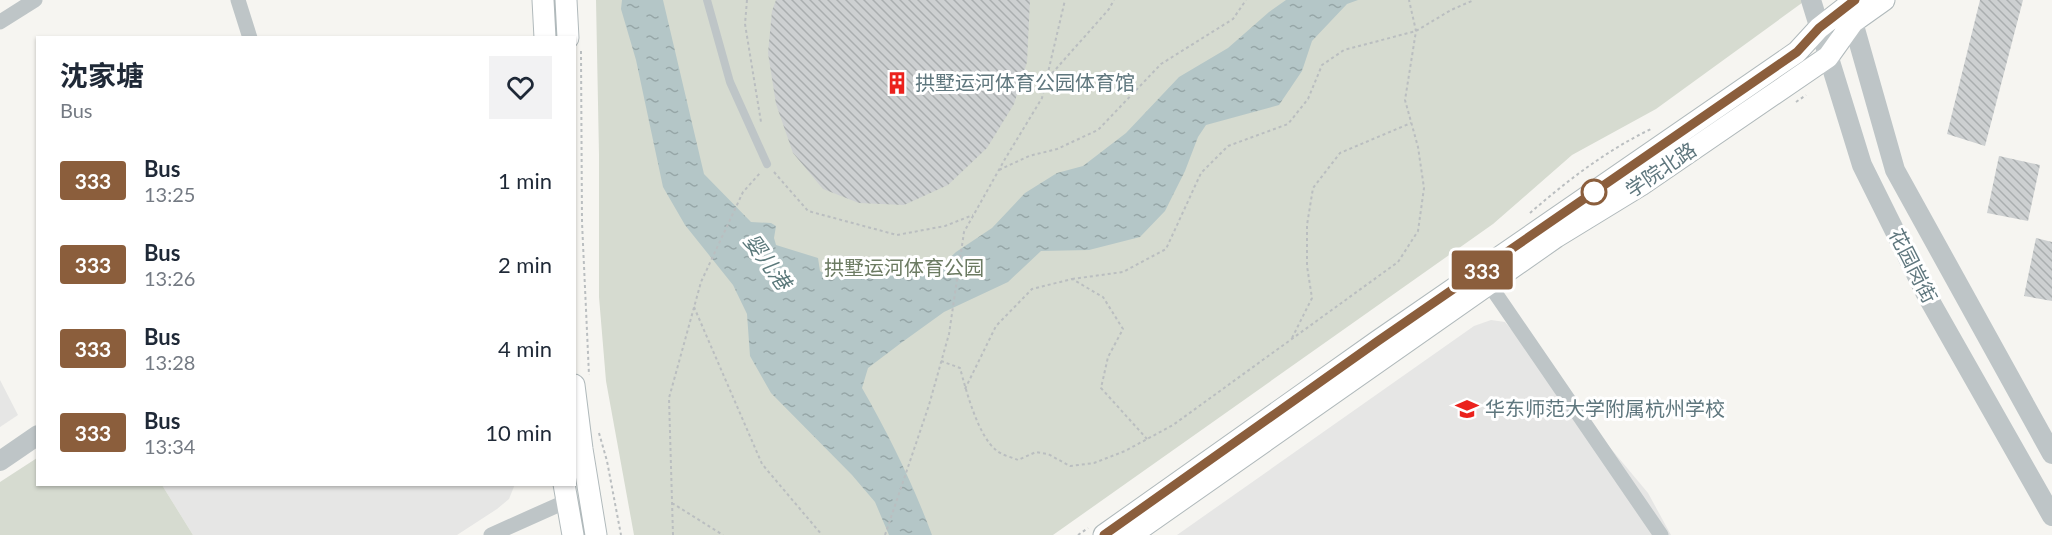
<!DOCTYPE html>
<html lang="en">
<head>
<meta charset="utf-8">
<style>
	body { margin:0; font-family:Lato,"Noto Sans SC",sans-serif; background:#f2f2f3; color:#1f2937; height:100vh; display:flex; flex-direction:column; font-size:22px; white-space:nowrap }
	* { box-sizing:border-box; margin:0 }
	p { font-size:20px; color:#747a83 }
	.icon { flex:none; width:33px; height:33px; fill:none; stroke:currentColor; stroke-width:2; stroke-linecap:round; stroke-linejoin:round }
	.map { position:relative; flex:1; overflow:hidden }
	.drawer { position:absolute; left:36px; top:36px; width:540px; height:450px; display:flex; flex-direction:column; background:#fff; border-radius:0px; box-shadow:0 2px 4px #0004 }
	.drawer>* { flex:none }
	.badge { padding:0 12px; border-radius:4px; font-size:21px; line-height:39px }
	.map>.badge { position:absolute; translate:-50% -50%; box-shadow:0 0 0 3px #fff }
	.round { display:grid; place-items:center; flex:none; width:63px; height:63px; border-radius:0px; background:#f2f2f3 }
	.overview { display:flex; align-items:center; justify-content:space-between; height:102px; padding:0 24px }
	h1 { font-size:28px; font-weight:700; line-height:45px }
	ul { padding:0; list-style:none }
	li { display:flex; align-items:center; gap:18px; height:84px; padding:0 24px }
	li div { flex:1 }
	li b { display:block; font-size:22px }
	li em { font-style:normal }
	li .badge { min-width:66px; font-weight:700; text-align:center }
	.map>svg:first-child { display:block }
	.built { fill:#e6e6e5 }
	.park { fill:#d6dbd0 }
	.water { fill:url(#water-ripples) }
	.building { fill:url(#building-back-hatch) }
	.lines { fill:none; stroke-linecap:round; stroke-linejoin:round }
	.secondary-casing { stroke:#b0b9bb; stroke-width:23 }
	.path { stroke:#babec0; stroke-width:2; stroke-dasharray:3 3; stroke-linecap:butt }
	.service { stroke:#bec5c7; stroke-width:8 }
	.minor { stroke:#bec5c7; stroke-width:15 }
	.tertiary { stroke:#bec5c7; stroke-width:20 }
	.secondary { stroke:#fff; stroke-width:21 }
	.line-casing { stroke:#fff; stroke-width:14 }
	.line { stroke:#8b5e3c; stroke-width:9 }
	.stop-dot { fill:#fff; stroke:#8b5e3c; stroke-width:3 }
	.labels { text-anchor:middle; stroke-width:6; stroke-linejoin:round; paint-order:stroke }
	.poi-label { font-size:20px; fill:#5f777e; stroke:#fff; text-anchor:start }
	.street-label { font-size:20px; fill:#5f777e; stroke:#fff }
	.park-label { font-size:20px; fill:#6c7b62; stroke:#fff }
	.water-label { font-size:21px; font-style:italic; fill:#5a787a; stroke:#fff }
</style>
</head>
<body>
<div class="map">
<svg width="2052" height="535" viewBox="0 0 2052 535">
	<defs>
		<pattern id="water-ripples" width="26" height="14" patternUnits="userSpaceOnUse" patternTransform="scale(1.5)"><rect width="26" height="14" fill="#b4c6c7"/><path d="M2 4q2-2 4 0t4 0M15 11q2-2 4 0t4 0" fill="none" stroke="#96a6a7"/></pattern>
		<pattern id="building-back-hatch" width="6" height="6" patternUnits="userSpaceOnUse" patternTransform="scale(1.5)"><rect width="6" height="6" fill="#cdd0d1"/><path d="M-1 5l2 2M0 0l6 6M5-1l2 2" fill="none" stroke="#aaaeaf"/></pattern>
	</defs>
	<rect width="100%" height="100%" fill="#f6f5f1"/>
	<!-- built -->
	<path class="built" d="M1491,320L1505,322L1648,493L1671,535H1177L1474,326Z
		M0,380L18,415L0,427Z
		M515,484L509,499L497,509L457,535H193L162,485Z"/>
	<!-- park -->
	<path class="park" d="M596,0H1806L1656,109L1572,155L1493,224L1053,535H634L606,381L599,297V155Z
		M37,458L38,484L162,485L193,535H0V482Z"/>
	<!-- water -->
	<path class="water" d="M622,0H663L704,174L751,222L771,223L776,226L774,238L776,245L818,258L820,271L831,278L895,264L931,276L956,252L992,228L1025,193L1057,173L1083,166L1126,133L1179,77L1228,48L1269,12L1286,0H1358L1347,4L1312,41L1302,71L1279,105L1206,125L1198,137L1185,171L1165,211L1140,237L1089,250L1041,251L1008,282L944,312L901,343L868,368L862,388C889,435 913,484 932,535H889L875,502L852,475L771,393L750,356L747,314L733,285L685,225L663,187L636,60L621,9Z"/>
	<!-- building -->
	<path class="building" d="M776,0H1030L1027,62L1014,104L987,148L948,185L904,205L859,203L823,189L793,153L776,104L768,53L772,11Z
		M1980,0H2023L1985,146L1947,134Z
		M1999,156L2040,165L2028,221L1987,213Z
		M2036,238L2052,242V301L2024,296Z"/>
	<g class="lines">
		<!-- secondary casing -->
		<g class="secondary-casing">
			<path id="secondary" d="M543,0L545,38
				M566,0L568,38
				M574,385L582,449L596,535
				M564,484L573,535
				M1104,535L1378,341L1797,52L1819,28L1855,0
				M1131,535L1556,237L1641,185L1828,57L1853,22L1884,0"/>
		</g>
		<!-- path -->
		<path class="path" d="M747,0L745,24L761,122
			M581,51L582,222L589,375
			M1048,78L1109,9L1114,0
			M1796,102L1806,95
			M999,170L1029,156L1057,149L1098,130L1161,64L1233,19L1246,0
			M774,172L808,211L897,235L945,226L973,215
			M1530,213C1568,180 1607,150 1653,128
			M1072,279L1123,272L1166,249L1201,173L1228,146L1288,124L1308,99L1322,65L1344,50L1416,31L1451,10L1474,0
			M694,307L762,464L822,535
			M1292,338L1312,298L1307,266V225L1313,188L1340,153L1411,123
			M941,361L960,368C966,390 978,436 996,450C1001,455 1011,457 1018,460L1036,452L1048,454L1070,466L1094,463L1125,451L1173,425L1398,262L1418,231L1424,188L1418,147L1405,100L1416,31L1409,0
			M965,389L996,326L1032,289L1072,279L1103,297L1123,329L1108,357L1101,388L1147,439
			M599,433L607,461L621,535
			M672,503L723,535
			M673,535L669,398L701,282L743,192L761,172
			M885,535L929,405L949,334L964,232L1005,159L1042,98L1065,0
			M1078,535L1088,528"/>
		<!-- service -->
		<path class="service" d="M707,0L730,82L767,164"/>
		<!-- minor -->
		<path class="minor" d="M238,0L250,38
			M0,22L35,0
			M1489,284L1661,535
			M491,535L567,501"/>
		<!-- tertiary -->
		<path class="tertiary" d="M1811,0L1862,165L1926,294L2052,516
			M1846,10L1853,22L1895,170L2052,454
			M0,461L38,435"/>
		<!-- secondary -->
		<use href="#secondary" class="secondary"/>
	</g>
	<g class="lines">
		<!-- line casing -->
		<g class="line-casing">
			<path id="line" d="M1104,535L1378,341L1797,52L1819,28L1855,0"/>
		</g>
		<!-- line -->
		<use href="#line" class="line"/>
	</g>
	<!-- icons -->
	<defs>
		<g id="building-bare" transform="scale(1.8)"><path d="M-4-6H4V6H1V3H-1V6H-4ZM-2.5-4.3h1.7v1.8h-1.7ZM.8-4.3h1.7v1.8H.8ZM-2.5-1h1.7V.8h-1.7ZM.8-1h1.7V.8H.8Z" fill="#eb211c" stroke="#fff" stroke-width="2.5" paint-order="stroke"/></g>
		<g id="school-bare" transform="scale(1.8)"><path d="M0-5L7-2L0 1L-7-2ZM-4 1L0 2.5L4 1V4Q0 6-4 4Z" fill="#eb211c" stroke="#fff" stroke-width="2.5" paint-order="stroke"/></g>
	</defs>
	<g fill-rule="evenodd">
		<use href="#building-bare" x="897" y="83"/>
		<use href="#school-bare" x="1467" y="409"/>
	</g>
	<!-- markers -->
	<circle class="stop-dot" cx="1594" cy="192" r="12"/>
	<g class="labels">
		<!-- poi labels -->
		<g class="poi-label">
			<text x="915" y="90">拱墅运河体育公园体育馆</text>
			<text x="1485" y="416">华东师范大学附属杭州学校</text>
		</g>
		<!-- street labels -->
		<g class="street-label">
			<text transform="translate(1661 170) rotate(-34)" y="7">学院北路</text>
			<text transform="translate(1913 266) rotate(63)" y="7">花园岗街</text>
		</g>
		<!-- park labels -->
		<g class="park-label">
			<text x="904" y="275">拱墅运河体育公园</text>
		</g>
		<!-- water labels -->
		<g class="water-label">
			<text transform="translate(767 262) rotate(54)" y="7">婴儿港</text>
		</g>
	</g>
</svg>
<b class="badge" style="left:1482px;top:270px;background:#8b5e3c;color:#fff">333</b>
<section class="drawer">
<div class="overview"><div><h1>沈家塘</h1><p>Bus</p></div><a class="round"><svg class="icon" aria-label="heart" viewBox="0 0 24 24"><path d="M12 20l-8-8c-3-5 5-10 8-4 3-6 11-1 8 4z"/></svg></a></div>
<ul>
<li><span class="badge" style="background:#8b5e3c;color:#fff">333</span><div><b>Bus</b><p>13:25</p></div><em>1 min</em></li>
<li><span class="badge" style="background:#8b5e3c;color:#fff">333</span><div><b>Bus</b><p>13:26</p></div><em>2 min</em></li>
<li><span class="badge" style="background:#8b5e3c;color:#fff">333</span><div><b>Bus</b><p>13:28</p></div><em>4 min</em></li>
<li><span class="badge" style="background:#8b5e3c;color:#fff">333</span><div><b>Bus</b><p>13:34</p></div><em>10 min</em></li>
</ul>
</section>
</div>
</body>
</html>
